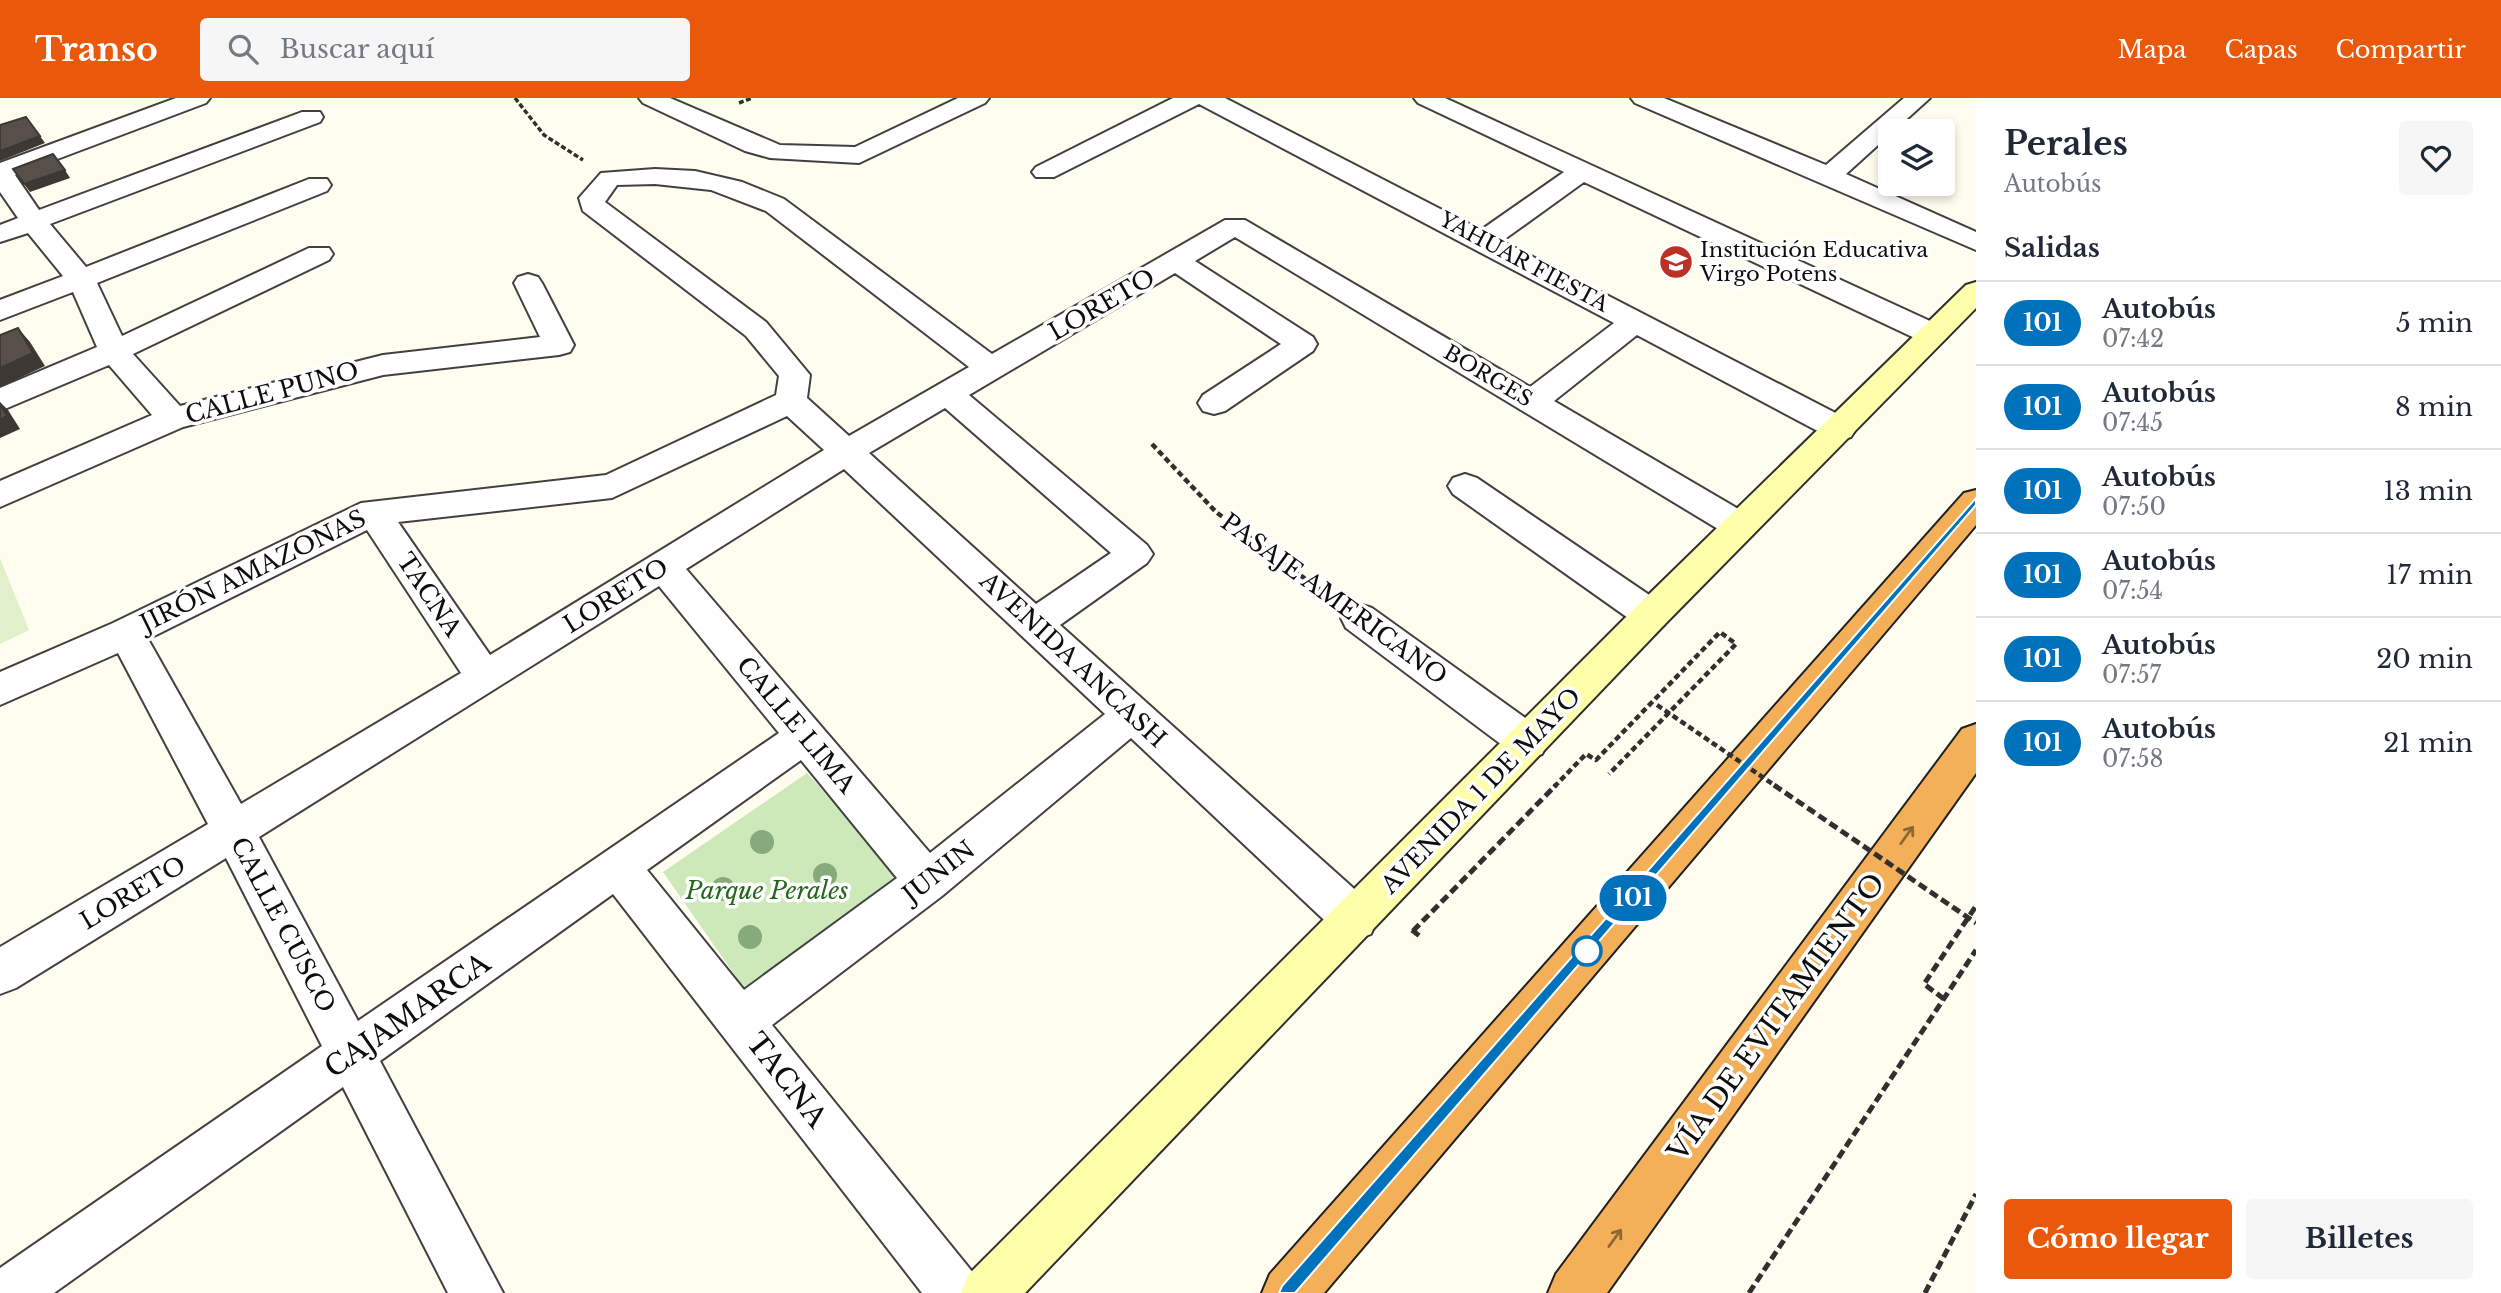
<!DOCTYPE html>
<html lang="es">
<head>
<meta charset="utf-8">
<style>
	body { margin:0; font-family:"Libre Baskerville",serif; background:#f6f6f7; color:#1f2937; height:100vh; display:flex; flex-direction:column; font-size:26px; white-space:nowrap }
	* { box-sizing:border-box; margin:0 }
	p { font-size:23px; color:#747a83 }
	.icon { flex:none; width:38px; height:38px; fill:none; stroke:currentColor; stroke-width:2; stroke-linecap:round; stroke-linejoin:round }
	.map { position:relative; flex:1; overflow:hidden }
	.details { display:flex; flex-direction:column; background:#fff; width:525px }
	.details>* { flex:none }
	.badge { padding:0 14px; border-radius:23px; font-size:24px; line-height:46px }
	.buttons { position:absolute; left:1878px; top:21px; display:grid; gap:14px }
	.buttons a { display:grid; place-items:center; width:77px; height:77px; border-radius:7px; background:#fff; box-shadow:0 4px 10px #0003; font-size:35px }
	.map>.badge { position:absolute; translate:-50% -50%; box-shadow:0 0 0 4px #fff }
	h2 { padding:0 28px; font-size:26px; line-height:63px }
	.round { display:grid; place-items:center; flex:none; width:74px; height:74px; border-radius:7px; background:#f6f6f7 }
	.headline { display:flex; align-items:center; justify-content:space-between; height:119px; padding:0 28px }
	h1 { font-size:33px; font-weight:800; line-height:52px }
	.primary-button { display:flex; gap:14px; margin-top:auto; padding:14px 28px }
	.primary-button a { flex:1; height:80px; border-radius:7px; background:#ea580c; color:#fff; font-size:28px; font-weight:800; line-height:80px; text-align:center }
	.primary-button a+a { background:#f6f6f7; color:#1f2937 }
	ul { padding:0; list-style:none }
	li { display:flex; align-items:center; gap:21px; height:84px; padding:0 28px; border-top:2px solid #e0e1e3 }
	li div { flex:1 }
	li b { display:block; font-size:26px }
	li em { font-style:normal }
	li .badge { min-width:77px; font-weight:700; text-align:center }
	header { display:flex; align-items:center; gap:42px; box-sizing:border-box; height:98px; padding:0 35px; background:#ea580c; color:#fff }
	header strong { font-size:33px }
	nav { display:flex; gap:38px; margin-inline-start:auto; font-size:24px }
	.search { width:490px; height:63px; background:#f6f6f7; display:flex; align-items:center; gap:18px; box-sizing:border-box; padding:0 24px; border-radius:7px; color:#747a83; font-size:26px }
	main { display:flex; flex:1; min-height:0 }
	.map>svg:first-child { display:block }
	.green { fill:#cde9b9 }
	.pitch { fill:#dff0cb }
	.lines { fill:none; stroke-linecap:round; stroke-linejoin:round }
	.street-casing { stroke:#414141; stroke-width:4 }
	.secondary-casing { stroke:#303030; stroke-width:4 }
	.highway-casing { stroke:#1f1f1f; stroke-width:4 }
	.path-far2 { stroke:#303030; stroke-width:3.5; stroke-dasharray:5 2.5; stroke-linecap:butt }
	.path-far1 { stroke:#303030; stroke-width:4.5; stroke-dasharray:6 3.5; stroke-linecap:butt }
	.path { stroke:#303030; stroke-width:5; stroke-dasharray:9 4.5; stroke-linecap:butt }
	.street { fill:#fff; fill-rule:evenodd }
	.secondary { fill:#fefeab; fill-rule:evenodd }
	.highway { fill:#f3b059; fill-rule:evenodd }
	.path-bridge-far1 { stroke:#303030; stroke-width:4.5; stroke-dasharray:6 3.5; stroke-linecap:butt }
	.path-bridge { stroke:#303030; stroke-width:5; stroke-dasharray:9 4.5; stroke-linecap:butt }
	.tree { fill:#87aa7c }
	.shaded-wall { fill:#3d3834 }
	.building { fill:#57504a; stroke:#3d3834; stroke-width:2 }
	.oneway { stroke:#8c6737 }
	.line { fill:#0072bc; stroke:#fff; stroke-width:2 }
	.stop-dot { fill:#fff; stroke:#0072bc; stroke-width:3.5 }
	.labels { text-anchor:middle; stroke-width:7; stroke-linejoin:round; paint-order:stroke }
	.far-poi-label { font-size:21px; fill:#0e0e0e; stroke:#fff; text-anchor:start }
	.far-street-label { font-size:21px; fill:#0e0e0e; stroke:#fff }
	.street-label { font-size:24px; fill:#0e0e0e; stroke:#fff }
	.park-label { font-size:24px; font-style:italic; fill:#25661e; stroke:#fff }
	.near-street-label { font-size:28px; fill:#0e0e0e; stroke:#fff }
</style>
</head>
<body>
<header>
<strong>Transo</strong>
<div class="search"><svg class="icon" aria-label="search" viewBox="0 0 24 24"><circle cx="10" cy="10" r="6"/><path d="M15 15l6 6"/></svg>Buscar aquí</div>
<nav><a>Mapa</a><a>Capas</a><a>Compartir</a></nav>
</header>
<main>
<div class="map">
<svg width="1976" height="1195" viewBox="0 0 1976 1195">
	<rect width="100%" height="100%" fill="#fffdef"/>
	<!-- green -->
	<path class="green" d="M807,675L905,782L750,899L663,774Z"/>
	<!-- pitch -->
	<path class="pitch" d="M0,460L29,532L0,546Z"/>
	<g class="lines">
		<!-- street casing -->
		<g class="street-casing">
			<path id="street" d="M176,0H210L206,5L15,77L39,112L302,14H320L323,19L320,24L50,126L86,169L309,81H327L331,87L327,93L97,185L122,238L309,150H329L333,156L329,162L133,256L180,308L383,257L540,239L514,185L518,179L528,176L538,179L542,185L574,247L570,254L559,257L383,277L183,329L0,409V383L152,317L109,267L0,313V290L97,249L73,194L0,222V202L63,178L28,135L0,144V127L18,120L0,94V65Z
				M639,0H670L780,47L855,49L958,0H989L985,5L859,65L770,60L745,53L643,5Z
				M1173,0H1225L1481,132L1564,74L1418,5L1414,0H1445L1943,229L1947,236L1943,243L1932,246L1921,243L1584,84L1502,143L1851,323L1856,331L1851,339L1840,342L1829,339L1637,237L1554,303L1752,419L1757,428L1752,437L1740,441L1728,437L1235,139L1195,163L1313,239L1317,246L1313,253L1225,313L1214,316L1203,313L1198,305L1203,297L1281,246L1175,175L969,297L1147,447L1153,456L1147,465L1060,527L1371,806L1377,821L1371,836L1355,842L1339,836L1131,640L942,798L772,927L974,1176L982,1195H922L613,796L380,963L503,1195H448L343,989L54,1195H0V1170L322,948L226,760L16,890L0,896V849L208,726L118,555L0,607V574L113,525L361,405L606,377L776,297L779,278L746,238L583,113L579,100L601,75L655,71L695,73L742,84L784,101L992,256L1225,122H1245L1530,289L1614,225L1199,6L1054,79H1036L1032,74L1036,69ZM655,86L711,92L766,113L969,269L849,338L807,300L810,277L766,224L605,104L617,87ZM945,310L1111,455L1036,506L869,355ZM787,318L824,352L490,557L398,424L612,400ZM844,371L1105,616L930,755L686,471ZM367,432L461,575L241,706L148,541ZM659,488L779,635L358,923L259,739ZM801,662L897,780L744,892L647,772Z
				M1631,0H1664L1826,67L1904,0H1930L1846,76L1976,134V152L1635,5Z
				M1465,376L1477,380L1664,507L1669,517L1664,527L1651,531L1638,527L1453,396L1448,388L1453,380Z
				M1359,506L1372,510L1542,632L1548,644L1542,656L1528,661L1514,656L1346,530L1341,520L1346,510Z"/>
		</g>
		<!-- secondary casing -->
		<g class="secondary-casing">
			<path id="secondary" d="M1976,184V210L1664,527L1025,1195H961L969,1176L1638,507L1966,187Z"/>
		</g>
		<!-- highway casing -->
		<g class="highway-casing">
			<path id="highway" d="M1976,392V427L1324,1195H1262L1270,1176L1964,395Z
				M1976,626V675L1607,1195H1548L1556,1176L1962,631Z"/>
		</g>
		<!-- path-far2 -->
		<path class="path-far2" d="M515,0L544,37L583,62
			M739,5L752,0"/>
		<!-- path-far1 -->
		<path class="path-far1" d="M1152,346L1216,414L1328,498
			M1554,689L1586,656L1596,662L1720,534L1736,546L1609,676"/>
		<!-- path -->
		<path class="path" d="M1412,832L1422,840
			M1413,833L1556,687
			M1944,901L1924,886L1976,808
			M1749,1195L1976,852
			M1925,1195L1976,1096"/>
		<!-- street -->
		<use href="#street" class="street"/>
		<!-- secondary -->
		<use href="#secondary" class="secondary"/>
		<!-- highway -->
		<use href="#highway" class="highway"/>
		<!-- path-bridge-far1 -->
		<path class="path-bridge-far1" d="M1657,607L1777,689"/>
		<!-- path-bridge -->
		<path class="path-bridge" d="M1774,687L1976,825"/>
	</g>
	<!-- trees -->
	<g class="tree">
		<circle cx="762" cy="744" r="12"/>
		<circle cx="825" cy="777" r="12"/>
		<circle cx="723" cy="791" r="12"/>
		<circle cx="750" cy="839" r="12"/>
	</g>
	<!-- shaded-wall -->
	<path class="shaded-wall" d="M40,38L45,45L0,63V53Z
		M65,72L70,80L30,94L24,86Z
		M18,230L30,244L45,268L0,289V270Z
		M0,304L8,312L20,331L0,340Z"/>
	<!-- building -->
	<path class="building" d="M26,19L40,38L0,53V27Z
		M53,56L65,72L24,86L13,71Z
		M18,230L33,255L0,270V237Z
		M0,306L7,318L0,322Z"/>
	<!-- one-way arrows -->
	<defs><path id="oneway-shaft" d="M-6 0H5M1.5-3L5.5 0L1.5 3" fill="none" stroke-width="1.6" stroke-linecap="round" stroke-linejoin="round" transform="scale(1.75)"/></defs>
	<g class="oneway">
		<use href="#oneway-shaft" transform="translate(1907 737) rotate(-54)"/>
		<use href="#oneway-shaft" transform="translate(1615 1140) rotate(-54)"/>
	</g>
	<!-- line -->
	<path class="line" d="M1976,400V407L1295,1195H1279L1282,1188Z"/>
	<!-- icons -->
	<defs>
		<g id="school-disc" transform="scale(1.75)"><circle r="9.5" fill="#bd3026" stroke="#fff"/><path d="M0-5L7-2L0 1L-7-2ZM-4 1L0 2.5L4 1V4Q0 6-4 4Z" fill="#fff"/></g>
	</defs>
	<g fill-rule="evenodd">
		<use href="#school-disc" x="1676" y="164"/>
	</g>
	<!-- markers -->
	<circle class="stop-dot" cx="1587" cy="853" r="14"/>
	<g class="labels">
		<!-- far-poi labels -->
		<g class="far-poi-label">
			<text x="1700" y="159">Institución Educativa<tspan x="1700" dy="24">Virgo Potens</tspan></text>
		</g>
		<!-- far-street labels -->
		<g class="far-street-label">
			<text transform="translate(1524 164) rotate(28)" y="7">YAHUAR FIESTA</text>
			<text transform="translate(1488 278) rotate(31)" y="7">BORGES</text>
		</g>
		<!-- street labels -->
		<g class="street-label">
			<text transform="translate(1102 207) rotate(-30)" y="8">LORETO</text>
			<text transform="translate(272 295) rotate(-15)" y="8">CALLE PUNO</text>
			<text transform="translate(253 473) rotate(-26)" y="8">JIRÓN AMAZONAS</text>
			<text transform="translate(429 497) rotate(56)" y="8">TACNA</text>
			<text transform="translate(616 498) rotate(-32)" y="8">LORETO</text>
			<text transform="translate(1334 501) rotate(36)" y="8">PASAJE AMERICANO</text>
			<text transform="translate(1073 562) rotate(43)" y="8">AVENIDA ANCASH</text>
			<text transform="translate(796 627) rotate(50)" y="8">CALLE LIMA</text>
			<text transform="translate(1481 693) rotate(-46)" y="8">AVENIDA 1 DE MAYO</text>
			<text transform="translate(939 774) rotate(-38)" y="8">JUNIN</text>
			<text transform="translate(133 795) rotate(-31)" y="8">LORETO</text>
			<text transform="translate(283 827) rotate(62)" y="8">CALLE CUSCO</text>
		</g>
		<!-- park labels -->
		<g class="park-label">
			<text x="767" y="801">Parque Perales</text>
		</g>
		<!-- near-street labels -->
		<g class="near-street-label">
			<text transform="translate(407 917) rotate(-35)" y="10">CAJAMARCA</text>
			<text transform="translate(1776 919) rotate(-54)" y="10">VÍA DE EVITAMIENTO</text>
			<text transform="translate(787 982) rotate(52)" y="10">TACNA</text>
		</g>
	</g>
</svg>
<div class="buttons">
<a><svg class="icon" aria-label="layers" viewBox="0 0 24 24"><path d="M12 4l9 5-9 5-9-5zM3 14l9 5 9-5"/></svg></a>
</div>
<b class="badge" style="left:1633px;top:800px;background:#0072bc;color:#fff">101</b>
</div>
<section class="details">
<div class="headline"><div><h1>Perales</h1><p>Autobús</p></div><a class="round"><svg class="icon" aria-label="heart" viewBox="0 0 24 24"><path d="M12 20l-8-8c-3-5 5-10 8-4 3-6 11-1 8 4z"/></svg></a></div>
<h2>Salidas</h2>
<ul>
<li><span class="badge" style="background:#0072bc;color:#fff">101</span><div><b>Autobús</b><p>07:42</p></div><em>5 min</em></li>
<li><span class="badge" style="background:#0072bc;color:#fff">101</span><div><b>Autobús</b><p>07:45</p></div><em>8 min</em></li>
<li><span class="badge" style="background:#0072bc;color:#fff">101</span><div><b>Autobús</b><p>07:50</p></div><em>13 min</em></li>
<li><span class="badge" style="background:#0072bc;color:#fff">101</span><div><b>Autobús</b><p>07:54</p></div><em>17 min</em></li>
<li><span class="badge" style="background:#0072bc;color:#fff">101</span><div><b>Autobús</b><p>07:57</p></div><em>20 min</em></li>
<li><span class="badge" style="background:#0072bc;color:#fff">101</span><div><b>Autobús</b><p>07:58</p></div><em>21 min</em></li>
</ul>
<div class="primary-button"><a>Cómo llegar</a><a>Billetes</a></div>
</section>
</main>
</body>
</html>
